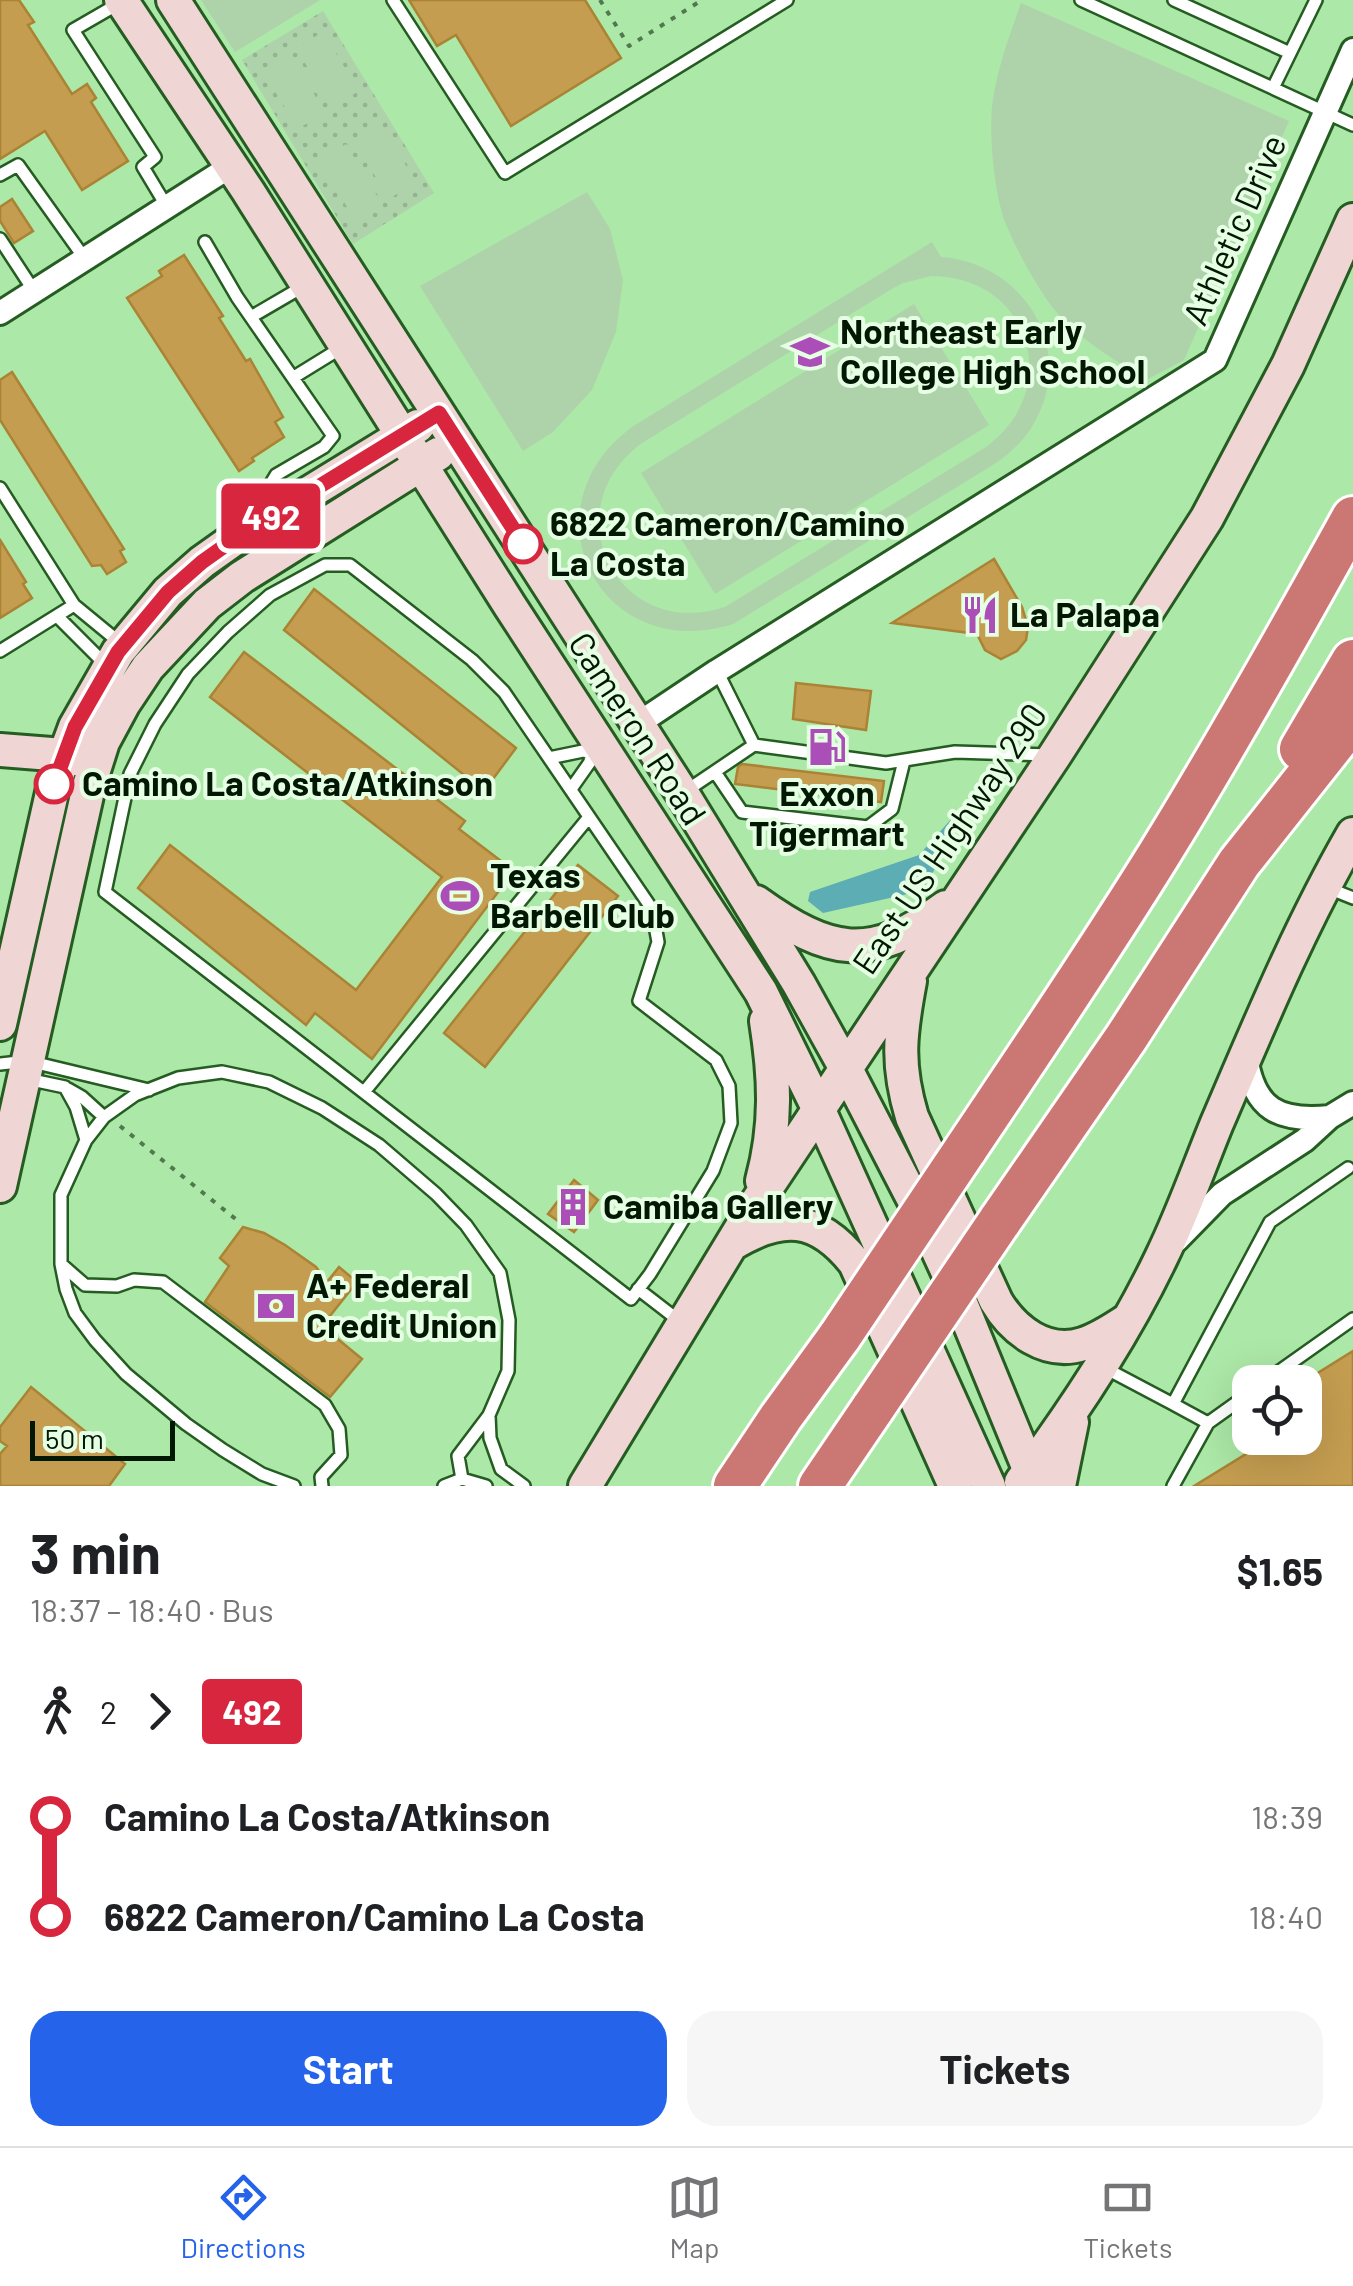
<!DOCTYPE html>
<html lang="en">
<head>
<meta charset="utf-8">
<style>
	body { margin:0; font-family:Barlow,sans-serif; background:#f6f6f6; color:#202124; height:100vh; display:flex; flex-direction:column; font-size:38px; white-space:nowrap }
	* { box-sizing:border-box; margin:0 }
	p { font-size:32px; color:#757577 }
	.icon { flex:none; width:55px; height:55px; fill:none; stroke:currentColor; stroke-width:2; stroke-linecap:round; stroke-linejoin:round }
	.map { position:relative; height:1486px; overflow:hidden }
	.details { display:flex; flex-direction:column; background:#fff; flex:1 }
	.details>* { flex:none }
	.badge { padding:0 20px; border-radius:8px; font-size:35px; line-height:65px }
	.buttons { position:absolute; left:1232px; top:1365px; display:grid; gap:20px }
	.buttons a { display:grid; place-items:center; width:90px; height:90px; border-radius:20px; background:#fff; box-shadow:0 10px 40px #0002; font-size:50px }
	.scale { position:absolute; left:30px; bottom:25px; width:145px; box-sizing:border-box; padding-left:10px; border:5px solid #031802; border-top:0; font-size:28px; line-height:35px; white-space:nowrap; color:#031802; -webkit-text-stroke:8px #e6fee4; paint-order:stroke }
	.map>.badge { position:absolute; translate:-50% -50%; box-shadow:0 0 0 5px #fff }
	.legs { display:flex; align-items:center; gap:15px; height:110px; padding:0 30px; font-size:32px }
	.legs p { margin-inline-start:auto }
	.head { display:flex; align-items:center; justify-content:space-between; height:170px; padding:0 30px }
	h1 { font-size:55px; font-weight:700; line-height:75px }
	.primary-button { display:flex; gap:20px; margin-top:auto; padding:20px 30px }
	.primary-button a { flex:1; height:115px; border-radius:30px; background:#2563eb; color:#fff; font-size:40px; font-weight:700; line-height:115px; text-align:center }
	.primary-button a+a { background:#f6f6f6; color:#202124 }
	ul { padding:0 30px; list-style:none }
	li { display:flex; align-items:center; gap:35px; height:100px; font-size:38px }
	li i { display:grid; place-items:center; width:15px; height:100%; margin:0 12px; background:currentColor }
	li i::after { content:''; width:25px; height:25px; margin:-12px; border:8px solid; border-radius:50%; background:#fff }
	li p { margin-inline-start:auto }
	li:first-child i { background:linear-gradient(#0000 50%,currentColor 0) }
	li:last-child i { background:linear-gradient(currentColor 50%,#0000 0) }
	.tab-bar { display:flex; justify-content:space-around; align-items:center; height:140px; border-top:2px solid #e0e0e0; background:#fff; font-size:28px; color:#757577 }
	.tab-bar a { display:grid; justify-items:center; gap:5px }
	.tab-bar .active { color:#2563eb }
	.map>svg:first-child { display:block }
	.park { fill:url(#park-dots) }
	.garden { fill:#aed3aa; fill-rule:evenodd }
	.water { fill:#5cadb4 }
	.building { fill:#c49d50; stroke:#aa8334; stroke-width:2.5 }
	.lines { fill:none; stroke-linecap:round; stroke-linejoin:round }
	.lane-casing { stroke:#255c22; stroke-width:16 }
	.street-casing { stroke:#255c22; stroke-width:28 }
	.secondary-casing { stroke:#255c22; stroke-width:38 }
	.highway-casing { stroke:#fff; stroke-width:48 }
	.path { stroke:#51784e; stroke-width:4; stroke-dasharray:5 8; stroke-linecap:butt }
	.lane { stroke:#fff; stroke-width:11 }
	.street { stroke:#fff; stroke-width:22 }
	.secondary { stroke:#efd6d5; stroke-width:32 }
	.highway { stroke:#cb7874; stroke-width:42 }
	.highway-bridge-casing { stroke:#fff; stroke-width:48; stroke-linecap:butt }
	.highway-bridge { stroke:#cb7874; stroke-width:42 }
	.line-1-casing { stroke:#fff; stroke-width:22 }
	.line-1 { stroke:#d7263d; stroke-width:15 }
	.stop-1-dot { fill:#fff; stroke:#d7263d; stroke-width:5 }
	.labels { text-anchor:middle; stroke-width:8; stroke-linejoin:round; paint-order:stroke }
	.street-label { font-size:35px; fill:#031802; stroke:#e6fee4 }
	.poi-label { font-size:35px; font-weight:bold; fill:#031802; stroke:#e6fee4; text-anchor:start }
	.stop-label { font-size:35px; font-weight:bold; fill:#031802; stroke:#e6fee4; text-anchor:start }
</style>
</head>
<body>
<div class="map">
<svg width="1353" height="1486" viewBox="0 0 1353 1486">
	<defs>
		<pattern id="park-dots" width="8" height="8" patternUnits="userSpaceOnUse" patternTransform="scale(2.5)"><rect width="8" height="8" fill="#aed3aa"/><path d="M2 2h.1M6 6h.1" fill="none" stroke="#94b491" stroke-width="1.8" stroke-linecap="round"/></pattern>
	</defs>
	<rect width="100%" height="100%" fill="#ace8a7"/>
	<!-- park -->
	<path class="park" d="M323,11L434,193L353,244L242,60Z"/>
	<!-- garden -->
	<path class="garden" d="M201,0H320L235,52Z
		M1021,3L1289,121L1184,360L1146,380C1117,361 1075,337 1054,309C1037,288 1015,247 1005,222C994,192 988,131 993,99C998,66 1010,34 1021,3Z
		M323,32L359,91L332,108L296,48Z
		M289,53L325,112L298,129L262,70Z
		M380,123L416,182L389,199L353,140Z
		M346,144L382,204L355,220L319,161Z
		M587,192L610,229L623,280L616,332L592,390L553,432L523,451L420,286Z
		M932,242L941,257C1024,263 1077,349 1034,423C1025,440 1011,452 996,463L733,624C600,666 521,509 632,427ZM931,276C1030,276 1065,389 986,447L725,607C617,642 551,510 642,443L890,290L903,283Z
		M914,304L989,425L715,594L641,473Z"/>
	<!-- water -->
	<path class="water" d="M962,807L931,877L921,891L823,913L808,901L810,892L919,855Z"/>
	<!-- building -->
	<path class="building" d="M0,0H19L34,22L28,25L72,94L87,84L96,98L91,102L128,161L82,190L45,131L0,159Z
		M409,0H585L621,58L511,126L456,35L437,46Z
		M12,199L33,231L14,243L0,221V207Z
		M184,255L223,316L219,318L246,361L250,359L283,417L275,422L284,437L252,458L254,461L239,471L127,298L162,276L159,271Z
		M12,372L124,549L120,551L126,562L107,574L101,565L92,566L0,420V380Z
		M0,540L26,582L23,584L32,598L0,618Z
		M994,559L1022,607L1028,627L1026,640L1017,651L1001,659L985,650L977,634L892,623Z
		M314,589L516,748L484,791L284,630Z
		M244,652L465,821L459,829L514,871L372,1059L315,1013L306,1025L138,888L170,845L356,990L442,877L210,697Z
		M796,683L871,691L866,730L793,719Z
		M742,764L884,781L881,802L735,784L738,767Z
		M578,865L618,896L485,1067L444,1033Z
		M574,1180L598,1200L574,1232L548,1214Z
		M243,1227L264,1233L285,1245L316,1267L327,1282L339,1267L357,1282L322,1326L362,1359L330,1397L205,1302L229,1266L220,1258Z
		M1353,1351V1486H1194L1272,1438H1305V1381Z
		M31,1387L125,1464L109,1486H0V1454L7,1446L0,1441V1427Z"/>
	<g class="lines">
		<!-- lane casing -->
		<g class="lane-casing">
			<path id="lane" d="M393,0L505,173L787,0
				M1081,0L1353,125
				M1174,0L1290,53
				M118,4L73,30L155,157L143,167L167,207
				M1273,88L1316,0
				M0,175L18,165L85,259
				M0,239L34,291
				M205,242L237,297L333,436L324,447L276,475L267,490L278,507
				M251,317L304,286
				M294,377L341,348
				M0,488L74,605L0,651
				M325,565H350L472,660L504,692L652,909L658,942L639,1001L716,1060L729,1086L731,1123L713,1171L650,1274L631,1299L105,892L130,774L155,724L188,674L228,632L270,595Z
				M74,605L119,642
				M57,616L107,666
				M717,671L754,745L886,763L955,752L1050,755
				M549,758L583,751L591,753L598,749
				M715,772L742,812L868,827L892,809L904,761
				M571,789L590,762L591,753
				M683,793L754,745
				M1328,888L1353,898
				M0,1064L28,1061L149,1090
				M27,1079L65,1087L76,1107L86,1140
				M68,1089L82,1097L104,1117
				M364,1092L589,817
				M61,1264L85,1285L117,1286L134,1280L163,1282L325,1405L339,1429L341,1455L321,1477L322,1486
				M638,1289L682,1323
				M1103,1367L1173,1404L1270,1222L1348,1168
				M1264,1382L1353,1319
				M1173,1404L1208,1423
				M489,1415L490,1438L501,1469L524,1486
				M294,1486L262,1474L223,1450L186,1424L126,1374L95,1340L75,1313L66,1289L61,1264V1195L86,1140L104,1117L135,1095L178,1078L222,1072L269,1082L322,1108L379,1145L436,1194L466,1225L500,1273L509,1320L508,1371L489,1415L458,1456L462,1479
				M444,1486L462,1479L486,1486
				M1173,1486L1208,1423L1250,1393"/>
		</g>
		<!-- street casing -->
		<g class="street-casing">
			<path id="street" d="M0,313L231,166
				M636,725L717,671L1215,360L1353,50
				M1246,1057C1254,1110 1279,1122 1330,1117
				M1177,1240L1222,1194L1305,1140L1330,1117L1353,1103"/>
		</g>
		<!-- secondary casing -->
		<g class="secondary-casing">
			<path id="secondary" d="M121,0L248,191L510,606L761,992L818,1108L989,1486
				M173,0L682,793L799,984L845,1067L923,1218L954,1286L1036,1486
				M0,750L64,755L84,761
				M756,902C830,955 870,963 946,907
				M910,981C900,1034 896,1064 912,1117L996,1301C1013,1330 1046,1356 1083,1344C1099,1339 1112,1330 1126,1321
				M0,1024L54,784L75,727L118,652L168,592L202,562L240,535L418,426
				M762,1181C777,1125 775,1078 766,1021
				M0,1186L89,786L103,742L124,703L148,667L207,604L242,577L438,454
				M732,1244C782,1214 817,1215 855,1263L955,1486
				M1021,1482C1074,1411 1124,1336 1162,1256C1183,1213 1199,1167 1217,1123C1259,1025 1300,926 1353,834
				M585,1486L757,1202L1055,755L1207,518L1288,365L1353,220
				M1059,1486L1072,1422"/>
		</g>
		<!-- highway casing -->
		<g class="highway-casing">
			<path id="highway" d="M1301,749L1353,661
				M965,1150C1030,1053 1096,956 1158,856C1226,746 1290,632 1353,518
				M999,1222L1126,1038L1239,863L1353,719
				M735,1486L781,1417L840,1336
				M820,1486L873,1408"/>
		</g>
		<!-- path -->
		<path class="path" d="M600,0L629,46L702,0
			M120,1126L238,1221"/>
		<!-- lane -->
		<use href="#lane" class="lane"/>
		<!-- street -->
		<use href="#street" class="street"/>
		<!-- secondary -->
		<use href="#secondary" class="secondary"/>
		<!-- highway -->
		<use href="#highway" class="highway"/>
		<!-- highway-bridge casing -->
		<g class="highway-bridge-casing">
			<path id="highway-bridge" d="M840,1336L965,1150
				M873,1408L999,1222"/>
		</g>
		<!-- highway-bridge -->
		<use href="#highway-bridge" class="highway-bridge"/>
	</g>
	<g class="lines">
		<!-- line-1 casing -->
		<g class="line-1-casing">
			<path id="line-1" d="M54,784L75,727L118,652L168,592L202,562L240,535L439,413L523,544"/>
		</g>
		<!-- line-1 -->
		<use href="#line-1" class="line-1"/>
	</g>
	<!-- icons -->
	<defs>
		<g id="school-bare" transform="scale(3)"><path d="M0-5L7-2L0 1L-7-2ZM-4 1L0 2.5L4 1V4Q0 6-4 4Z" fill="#ab4eb8" stroke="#e6fee4" stroke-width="2.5" paint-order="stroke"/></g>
		<g id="restaurant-bare" transform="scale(3)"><path d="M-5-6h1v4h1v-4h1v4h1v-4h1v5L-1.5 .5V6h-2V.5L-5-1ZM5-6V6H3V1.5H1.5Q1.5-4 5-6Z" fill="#ab4eb8" stroke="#e6fee4" stroke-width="2.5" paint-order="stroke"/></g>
		<g id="fuel-bare" transform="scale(3)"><path d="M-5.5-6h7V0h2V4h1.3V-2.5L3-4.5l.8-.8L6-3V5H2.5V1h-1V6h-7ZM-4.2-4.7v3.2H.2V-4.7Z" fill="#ab4eb8" stroke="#e6fee4" stroke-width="2.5" paint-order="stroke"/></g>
		<g id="stadium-bare" transform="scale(3)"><path d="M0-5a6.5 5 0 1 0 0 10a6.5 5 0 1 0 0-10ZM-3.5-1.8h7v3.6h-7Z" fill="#ab4eb8" stroke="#e6fee4" stroke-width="2.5" paint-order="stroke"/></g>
		<g id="building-bare" transform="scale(3)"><path d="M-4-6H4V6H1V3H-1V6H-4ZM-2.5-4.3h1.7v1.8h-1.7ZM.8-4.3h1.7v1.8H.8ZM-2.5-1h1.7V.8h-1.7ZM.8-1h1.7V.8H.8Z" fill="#ab4eb8" stroke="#e6fee4" stroke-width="2.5" paint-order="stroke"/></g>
		<g id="bank-bare" transform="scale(3)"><path d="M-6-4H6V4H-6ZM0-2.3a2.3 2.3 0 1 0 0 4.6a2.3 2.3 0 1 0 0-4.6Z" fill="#ab4eb8" stroke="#e6fee4" stroke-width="2.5" paint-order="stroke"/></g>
	</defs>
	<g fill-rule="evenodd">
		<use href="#school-bare" x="810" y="352"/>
		<use href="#restaurant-bare" x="980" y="615"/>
		<use href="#fuel-bare" x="827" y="747"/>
		<use href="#stadium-bare" x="460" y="896"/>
		<use href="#building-bare" x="573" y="1207"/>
		<use href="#bank-bare" x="276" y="1306"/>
	</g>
	<!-- markers -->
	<g class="stop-1-dot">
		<circle cx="523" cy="544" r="18"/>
		<circle cx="54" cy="784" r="18"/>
	</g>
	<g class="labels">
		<!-- street labels -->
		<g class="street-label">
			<text transform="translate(1235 230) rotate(-66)" y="12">Athletic Drive</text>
			<text transform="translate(637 729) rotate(57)" y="12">Cameron Road</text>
			<text transform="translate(950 839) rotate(-56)" y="12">East US Highway 290</text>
		</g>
		<!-- poi labels -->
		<g class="poi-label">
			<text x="840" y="344">Northeast Early<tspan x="840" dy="40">College High School</tspan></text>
			<text x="1010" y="627">La Palapa</text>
			<text x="827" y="806" text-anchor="middle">Exxon<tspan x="827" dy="40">Tigermart</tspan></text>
			<text x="490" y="888">Texas<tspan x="490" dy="40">Barbell Club</tspan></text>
			<text x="603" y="1219">Camiba Gallery</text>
			<text x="306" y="1298">A+ Federal<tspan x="306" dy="40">Credit Union</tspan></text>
		</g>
		<!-- stop labels -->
		<g class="stop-label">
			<text x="550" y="536">6822 Cameron/Camino<tspan x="550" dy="40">La Costa</tspan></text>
			<text x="82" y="796">Camino La Costa/Atkinson</text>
		</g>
	</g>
</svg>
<div class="buttons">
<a><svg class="icon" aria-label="locate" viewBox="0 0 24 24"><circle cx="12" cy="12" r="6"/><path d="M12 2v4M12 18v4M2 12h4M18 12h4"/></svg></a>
</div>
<div class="scale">50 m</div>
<b class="badge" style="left:271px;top:516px;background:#d7263d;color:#fff">492</b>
</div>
<section class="details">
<div class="head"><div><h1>3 min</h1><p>18:37 – 18:40 · Bus</p></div><b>$1.65</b></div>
<div class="legs"><svg class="icon" aria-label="walk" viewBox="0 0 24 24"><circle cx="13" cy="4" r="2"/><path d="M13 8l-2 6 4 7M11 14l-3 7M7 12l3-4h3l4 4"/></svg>2<svg class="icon" aria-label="forward" viewBox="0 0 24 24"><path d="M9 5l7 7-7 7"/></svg><b class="badge" style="background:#d7263d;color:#fff">492</b></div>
<ul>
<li><i style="color:#d7263d"></i><b>Camino La Costa/Atkinson</b><p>18:39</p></li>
<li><i style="color:#d7263d"></i><b>6822 Cameron/Camino La Costa</b><p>18:40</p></li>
</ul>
<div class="primary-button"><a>Start</a><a>Tickets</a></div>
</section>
<nav class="tab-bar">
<a class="active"><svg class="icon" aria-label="directions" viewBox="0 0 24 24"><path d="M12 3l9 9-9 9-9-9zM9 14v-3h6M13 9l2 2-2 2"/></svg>Directions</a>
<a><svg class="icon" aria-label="map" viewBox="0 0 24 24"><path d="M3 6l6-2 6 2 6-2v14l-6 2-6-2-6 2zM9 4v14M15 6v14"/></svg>Map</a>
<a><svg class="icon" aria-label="tickets" viewBox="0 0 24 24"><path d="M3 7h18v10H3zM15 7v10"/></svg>Tickets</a>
</nav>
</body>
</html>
